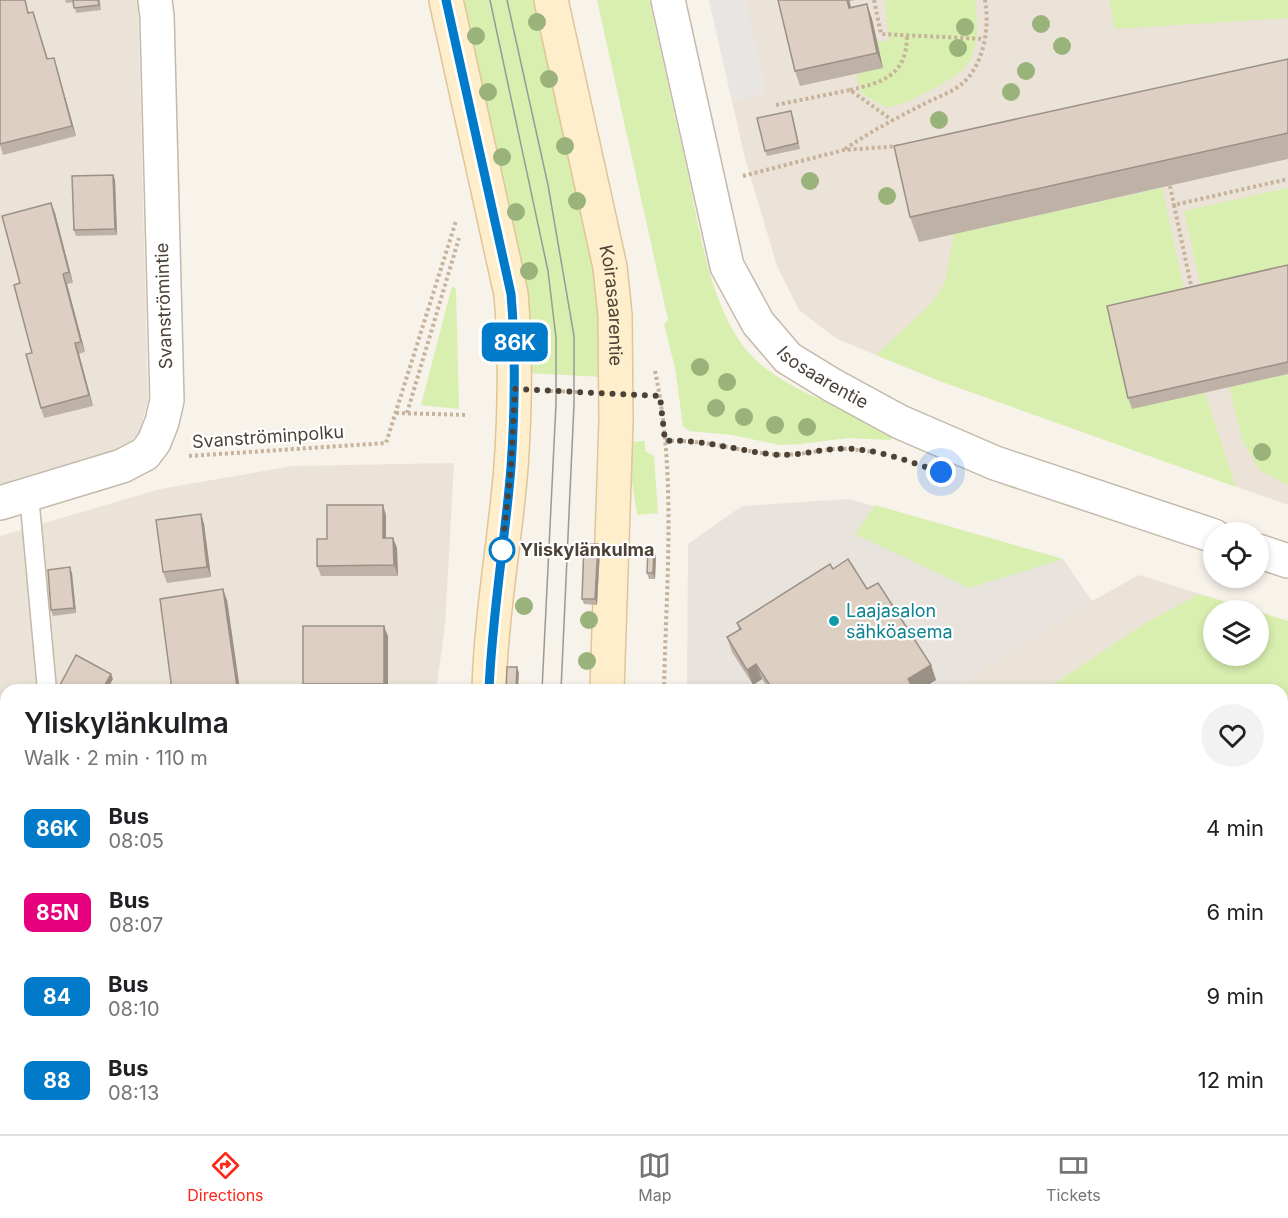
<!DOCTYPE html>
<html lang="en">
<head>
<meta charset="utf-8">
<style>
	body { margin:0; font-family:Inter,sans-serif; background:#f2f2f2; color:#202124; height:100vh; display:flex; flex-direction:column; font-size:22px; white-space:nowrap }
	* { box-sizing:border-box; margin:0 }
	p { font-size:20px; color:#757577 }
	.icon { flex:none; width:33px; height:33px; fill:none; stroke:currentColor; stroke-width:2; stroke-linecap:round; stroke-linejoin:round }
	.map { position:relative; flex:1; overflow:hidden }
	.side { position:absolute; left:0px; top:684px; width:1288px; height:450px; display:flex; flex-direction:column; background:#fff; border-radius:18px 18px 0 0; box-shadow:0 3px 9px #0003 }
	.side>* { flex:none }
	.badge { padding:0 12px; border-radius:9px; font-size:21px; line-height:39px }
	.buttons { position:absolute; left:1203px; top:522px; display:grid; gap:12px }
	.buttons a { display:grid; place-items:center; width:66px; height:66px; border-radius:50%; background:#fff; box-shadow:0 3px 9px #0003; font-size:30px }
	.you { position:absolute; width:30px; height:30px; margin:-15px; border:4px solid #fff; border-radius:50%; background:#1a73e8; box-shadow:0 0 0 9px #1a73e833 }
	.map>.badge { position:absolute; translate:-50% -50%; box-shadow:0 0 0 3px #fff }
	.round { display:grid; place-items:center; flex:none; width:63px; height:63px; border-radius:32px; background:#f2f2f2 }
	.overview { display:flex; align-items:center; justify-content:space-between; height:102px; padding:0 24px }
	h1 { font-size:28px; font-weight:600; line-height:45px }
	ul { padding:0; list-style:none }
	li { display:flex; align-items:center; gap:18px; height:84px; padding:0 24px }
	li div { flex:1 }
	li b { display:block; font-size:22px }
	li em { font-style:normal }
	li .badge { min-width:66px; font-weight:700; text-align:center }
	.dock { display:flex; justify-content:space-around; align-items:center; height:84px; border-top:2px solid #e0e0e0; background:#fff; font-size:16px; color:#757577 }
	.dock a { display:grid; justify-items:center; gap:3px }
	.dock .selected { color:#ff2619 }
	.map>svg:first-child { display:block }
	.residential { fill:#ebe3d8 }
	.industrial { fill:#e9e3de }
	.green { fill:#d8efaf }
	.parking { fill:#e8e5e2 }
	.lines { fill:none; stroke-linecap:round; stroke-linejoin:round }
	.service-casing { stroke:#c4b9ab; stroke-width:21 }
	.minor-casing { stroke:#c4b9ab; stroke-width:36 }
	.tertiary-casing { stroke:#c4b9ab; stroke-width:36 }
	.secondary-casing { stroke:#dfc597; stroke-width:36 }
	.primary-casing { stroke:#f2b75d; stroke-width:36 }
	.path { stroke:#c7b39b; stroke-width:4; stroke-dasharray:3 3; stroke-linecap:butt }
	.service { stroke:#fff; stroke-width:18 }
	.minor { stroke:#fff; stroke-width:33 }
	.tertiary { stroke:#fff; stroke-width:33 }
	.secondary { stroke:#fec; stroke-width:33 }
	.primary { stroke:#ffd99b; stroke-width:33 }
	.tram { stroke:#999; stroke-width:1.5 }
	.tree { fill:#9ab37b }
	.wall { fill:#beb2a6 }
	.shaded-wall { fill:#9b9187 }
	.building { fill:#ddcfc1; stroke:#9b9187; stroke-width:1.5 }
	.line-casing { stroke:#fff; stroke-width:14 }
	.line { stroke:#007ac9; stroke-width:9 }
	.walk { stroke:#4c4237; stroke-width:6; stroke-dasharray:0 10.8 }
	.stop-dot { fill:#fff; stroke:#007ac9; stroke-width:3 }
	.culture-dot { fill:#0f9aa8; stroke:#fff; stroke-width:2 }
	.labels { text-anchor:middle; stroke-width:4.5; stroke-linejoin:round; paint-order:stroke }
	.street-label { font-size:18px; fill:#4c4237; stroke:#fff }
	.stop-label { font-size:18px; font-weight:bold; fill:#4c4237; stroke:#fff; text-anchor:start }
	.culture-label { font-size:18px; fill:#0d838f; stroke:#fff; text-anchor:start }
</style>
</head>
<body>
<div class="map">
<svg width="1288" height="1134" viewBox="0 0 1288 1134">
	<rect width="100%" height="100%" fill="#f7f2ea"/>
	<!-- residential -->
	<path class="residential" d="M0,0H138L148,401L139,434L111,456L0,486Z
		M709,0H1288V505L937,380L837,339L799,310L777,266L745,158Z
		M454,463L445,626L436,690H6V821L0,823V536L160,489L293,466Z
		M1139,575L1252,610H1214V656H1258L1259,612L1288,621V1050L1282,1049V690H950L1092,601Z
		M0,1075H6V1128H353L360,1134H0Z"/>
	<!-- industrial -->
	<path class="industrial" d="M849,499L1063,559L1092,601L950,690H934L929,684L919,690H687L688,544L742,506Z"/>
	<!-- green -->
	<path class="green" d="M457,0H540L581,183L601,314L602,377L528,373Z
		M597,0H649C662,57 674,113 687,170C699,226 710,310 750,354C781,389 851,411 894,429L891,440L848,438L801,444L780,445L732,435L689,431L683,426L675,368L664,324L668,320Z
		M885,0H975C977,19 980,37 972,56C968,66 959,74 950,79C940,86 901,106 890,107C880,107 869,97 861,92L856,74L883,67L877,41H889Z
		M1109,0H1288V18L1115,29Z
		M1162,188L1186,299L1132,408L1205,393L1236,487L937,380L876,355L931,304L945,282L954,234Z
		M1288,188V276L1203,296L1184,211Z
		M452,286L456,289L459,409L421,405Z
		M1288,374V485L1259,470L1242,439L1229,387Z
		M645,441V451L654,456L658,513L637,515L626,442Z
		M875,505L1063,559L969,588L855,534Z
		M1199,594L1252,610H1214V656H1258L1259,612L1288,621V918L1282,916V690H1045L1144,624Z
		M6,821V944L0,945V823Z
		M0,1075H6V1128H53L54,1134H0Z
		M827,1128H1197L1227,1134H854Z"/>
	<!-- parking -->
	<path class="parking" d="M709,0H746L766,93L732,101Z"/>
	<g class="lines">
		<!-- service casing -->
		<g class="service-casing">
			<path id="service" d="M29,495L47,690"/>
		</g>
		<!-- minor casing -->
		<g class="minor-casing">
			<g id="minor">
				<path id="s1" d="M668,0L727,266L758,323L788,358L832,385L900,422L995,463L1214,536"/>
				<path d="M0,503L122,466L145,454L154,442L162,422L167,400L157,16L155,0"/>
				<path d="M1258,551L1288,561"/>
			</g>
		</g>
		<!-- tertiary casing -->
		<g class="tertiary-casing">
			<path id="tertiary" d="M508,1128L509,1134
				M573,1134V1128"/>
		</g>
		<!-- secondary casing -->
		<g class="secondary-casing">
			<g id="secondary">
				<path d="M446,0L511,294C516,352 515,409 511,467C505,542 491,615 489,690"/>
				<path id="s2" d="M551,0L610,267L615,315L616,421L607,690"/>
				<path d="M0,965H6"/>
				<path d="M0,1011H6"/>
			</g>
		</g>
		<!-- primary casing -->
		<g class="primary-casing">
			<path id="primary" d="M1282,1122L1288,1123
				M728,1128L753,1134"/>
		</g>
		<!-- path -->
		<path class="path" d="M874,0L881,34L984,39
			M850,90C884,82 907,75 907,35
			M776,105L850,90L892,120
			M845,149C870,132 896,118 922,105C935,98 953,92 963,83C984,64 990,27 985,0
			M743,176L844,150L900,146
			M1170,186L1174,205
			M1192,290L1174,205L1288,179
			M655,371C677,475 666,584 664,690
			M550,391L579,392
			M396,413L468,415
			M407,413L459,238
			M665,441C702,439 735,450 770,454C793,457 812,451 834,449C848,448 862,451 876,452
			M189,456L386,443L456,221
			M1282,1075L1288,1076
			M465,1128L467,1134"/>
		<!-- service -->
		<use href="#service" class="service"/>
		<!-- minor -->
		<use href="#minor" class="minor"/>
		<!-- tertiary -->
		<use href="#tertiary" class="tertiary"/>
		<!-- secondary -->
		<use href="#secondary" class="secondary"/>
		<!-- primary -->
		<use href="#primary" class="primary"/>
		<!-- tram -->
		<path class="tram" d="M490,0L548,271L556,338V404L542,690
			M507,0L548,185L574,336V404L561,690
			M958,1128L986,1134
			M1049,1128L1077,1134"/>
	</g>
	<!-- trees -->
	<g class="tree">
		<circle cx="537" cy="22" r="9"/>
		<circle cx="1041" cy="24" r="9"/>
		<circle cx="965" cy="27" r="9"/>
		<circle cx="476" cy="36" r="9"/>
		<circle cx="1062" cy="46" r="9"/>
		<circle cx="958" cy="48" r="9"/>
		<circle cx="1026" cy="71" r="9"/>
		<circle cx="549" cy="79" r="9"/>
		<circle cx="488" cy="92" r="9"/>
		<circle cx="1011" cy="92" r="9"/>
		<circle cx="939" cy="120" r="9"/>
		<circle cx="565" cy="146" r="9"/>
		<circle cx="502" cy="157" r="9"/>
		<circle cx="810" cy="181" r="9"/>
		<circle cx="887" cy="196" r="9"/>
		<circle cx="577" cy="201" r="9"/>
		<circle cx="516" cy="212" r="9"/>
		<circle cx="529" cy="271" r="9"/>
		<circle cx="700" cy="367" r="9"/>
		<circle cx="727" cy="382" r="9"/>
		<circle cx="716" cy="408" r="9"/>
		<circle cx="744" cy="417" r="9"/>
		<circle cx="775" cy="425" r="9"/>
		<circle cx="807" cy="427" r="9"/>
		<circle cx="1262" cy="452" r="9"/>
		<circle cx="524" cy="606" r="9"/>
		<circle cx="589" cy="620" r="9"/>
		<circle cx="587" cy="661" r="9"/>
	</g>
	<!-- wall -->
	<path class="wall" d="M0,0L29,13L33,12L48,59L57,68L76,136L3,155L0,145Z
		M65,0H100L101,10L76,13L74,2L66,3Z
		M778,0H856L850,1L851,7L867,4L872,19L883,68L800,86L795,71Z
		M1288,59V159L919,242L910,217Z
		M793,116L800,149L767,156L765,151Z
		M113,175L115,180L117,235L76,236L74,230Z
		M51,203L55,213L73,283L67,284L85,352L79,354L93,406L44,418L41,408L32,353L20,283Z
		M1288,265V374L1132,409L1128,398Z
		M201,514L204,524L211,577L167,583L163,572Z
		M386,515V538H393L397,548L398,576H321L317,566L327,539Z
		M598,544L600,550L597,605L584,604L582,599Z
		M654,549L656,555L655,579H649L647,573Z
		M72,573L76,613L53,616L51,610Z
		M867,589L931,665L936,680L920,690H769L762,679L753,685L732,652L727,637L739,630L737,623Z
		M227,600L240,690H172Z
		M388,636V690H306L303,684Z
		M0,794L5,813L0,815Z
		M1282,903L1288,904V1017L1282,1016Z"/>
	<!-- shaded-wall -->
	<path class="shaded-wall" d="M847,0H849L854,23L849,8Z
		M867,4L872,19L883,68L877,53Z
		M54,58L57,68L76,136L72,126Z
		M113,175L115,180L117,235L115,229Z
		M51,203L55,213L73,283L69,272Z
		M63,274L67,284L85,352L81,342Z
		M75,343L79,354L93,406L89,395Z
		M383,505L386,515V548L383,538Z
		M201,514L204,524L211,577L207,567Z
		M393,538L397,548L398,576L394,565Z
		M598,544L600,550L597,605L595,599Z
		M654,549L656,555L655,579L653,573Z
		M70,567L72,573L76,613L74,608Z
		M223,589L227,600L240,690H238L237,687Z
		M384,626L388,636V690H386L384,684Z
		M756,664L762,679L753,685L747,670Z
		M931,665L936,680L920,690H902L908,679Z
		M517,667L519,673L518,690H516Z
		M111,674L113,679L107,690H102Z
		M300,1128H303L304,1134H301Z"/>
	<!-- building -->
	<path class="building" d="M0,0H25L28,13L33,12L47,59L54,58L72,126L0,144Z
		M73,0H98L99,5L74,8Z
		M778,0H847L849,8L867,4L877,53L795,71Z
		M1288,59V133L910,217L894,146Z
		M791,111L798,143L765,151L757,118Z
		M113,175L115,229L74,230L72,176Z
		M51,203L69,272L63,274L81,342L75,343L89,395L41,408L26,354L32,353L14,285L20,283L2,216Z
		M1288,265V362L1128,398L1107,306Z
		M327,505H383V538H393L394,565L317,566V539H327Z
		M201,514L207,567L163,572L156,520Z
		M584,544H598L595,599H582Z
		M648,549H654L653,573H647Z
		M848,559L867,589L878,583L931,665L908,679L911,684L902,690H773L756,664L747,670L727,637L741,629L737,623L830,564L833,569Z
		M70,567L74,608L51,610L48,570Z
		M223,589L237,687L216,690H172L160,599Z
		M303,626H384V684H303Z
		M76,655L111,674L102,690H65L59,687Z
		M507,667H517L516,690H506Z
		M1282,903L1288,904V996L1282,994Z
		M72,1128H132L133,1134H73Z
		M240,1128H300L301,1134H240Z"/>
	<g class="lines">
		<!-- line casing -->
		<g class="line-casing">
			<path id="line" d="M446,0L511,294C516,352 515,409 511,467C505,542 492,615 489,690"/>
		</g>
		<!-- line -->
		<use href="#line" class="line"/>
		<!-- walk -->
		<path class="walk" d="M502,550L511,468L515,389L660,396L665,441C701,439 735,450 770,454C792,457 812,451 834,449C871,446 907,461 941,472"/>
	</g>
	<!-- markers -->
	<circle class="stop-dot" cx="502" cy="550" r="12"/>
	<circle class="culture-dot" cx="834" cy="621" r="6"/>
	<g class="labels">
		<!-- street labels -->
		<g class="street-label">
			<text transform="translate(164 306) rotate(-92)" y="6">Svanströmintie</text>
			<text dy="6" stroke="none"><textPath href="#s2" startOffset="312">Koirasaarentie</textPath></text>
			<text dy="6" stroke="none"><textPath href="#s1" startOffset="423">Isosaarentie</textPath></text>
			<text transform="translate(268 437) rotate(-4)" y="6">Svanströminpolku</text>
		</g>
		<!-- stop labels -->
		<g class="stop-label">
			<text x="520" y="556">Yliskylänkulma</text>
		</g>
		<!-- culture labels -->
		<g class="culture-label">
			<text x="846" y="617">Laajasalon<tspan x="846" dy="21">sähköasema</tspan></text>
		</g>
	</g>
</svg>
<div class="buttons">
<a><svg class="icon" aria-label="locate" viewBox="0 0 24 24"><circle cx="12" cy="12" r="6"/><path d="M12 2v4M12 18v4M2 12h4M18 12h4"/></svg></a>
<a><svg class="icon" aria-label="layers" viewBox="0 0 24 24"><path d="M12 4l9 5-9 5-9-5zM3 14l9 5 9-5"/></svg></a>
</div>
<div class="you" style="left:941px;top:472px"></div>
<b class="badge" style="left:515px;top:342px;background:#007ac9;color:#fff">86K</b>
<section class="side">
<div class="overview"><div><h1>Yliskylänkulma</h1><p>Walk · 2 min · 110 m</p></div><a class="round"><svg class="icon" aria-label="heart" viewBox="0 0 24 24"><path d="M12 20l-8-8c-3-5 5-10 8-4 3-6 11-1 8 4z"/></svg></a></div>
<ul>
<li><span class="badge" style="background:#007ac9;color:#fff">86K</span><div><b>Bus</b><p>08:05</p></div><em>4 min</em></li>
<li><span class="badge" style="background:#e6007e;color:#fff">85N</span><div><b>Bus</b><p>08:07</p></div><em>6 min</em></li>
<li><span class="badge" style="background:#007ac9;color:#fff">84</span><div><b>Bus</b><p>08:10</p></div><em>9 min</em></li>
<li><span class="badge" style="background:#007ac9;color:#fff">88</span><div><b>Bus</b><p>08:13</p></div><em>12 min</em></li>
</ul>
</section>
</div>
<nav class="dock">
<a class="selected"><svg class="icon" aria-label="directions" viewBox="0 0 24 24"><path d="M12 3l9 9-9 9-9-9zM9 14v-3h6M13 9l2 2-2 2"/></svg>Directions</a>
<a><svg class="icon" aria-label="map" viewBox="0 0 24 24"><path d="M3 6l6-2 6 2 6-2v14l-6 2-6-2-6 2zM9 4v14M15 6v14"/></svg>Map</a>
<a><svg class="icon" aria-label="tickets" viewBox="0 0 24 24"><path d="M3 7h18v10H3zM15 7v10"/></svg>Tickets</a>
</nav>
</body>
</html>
